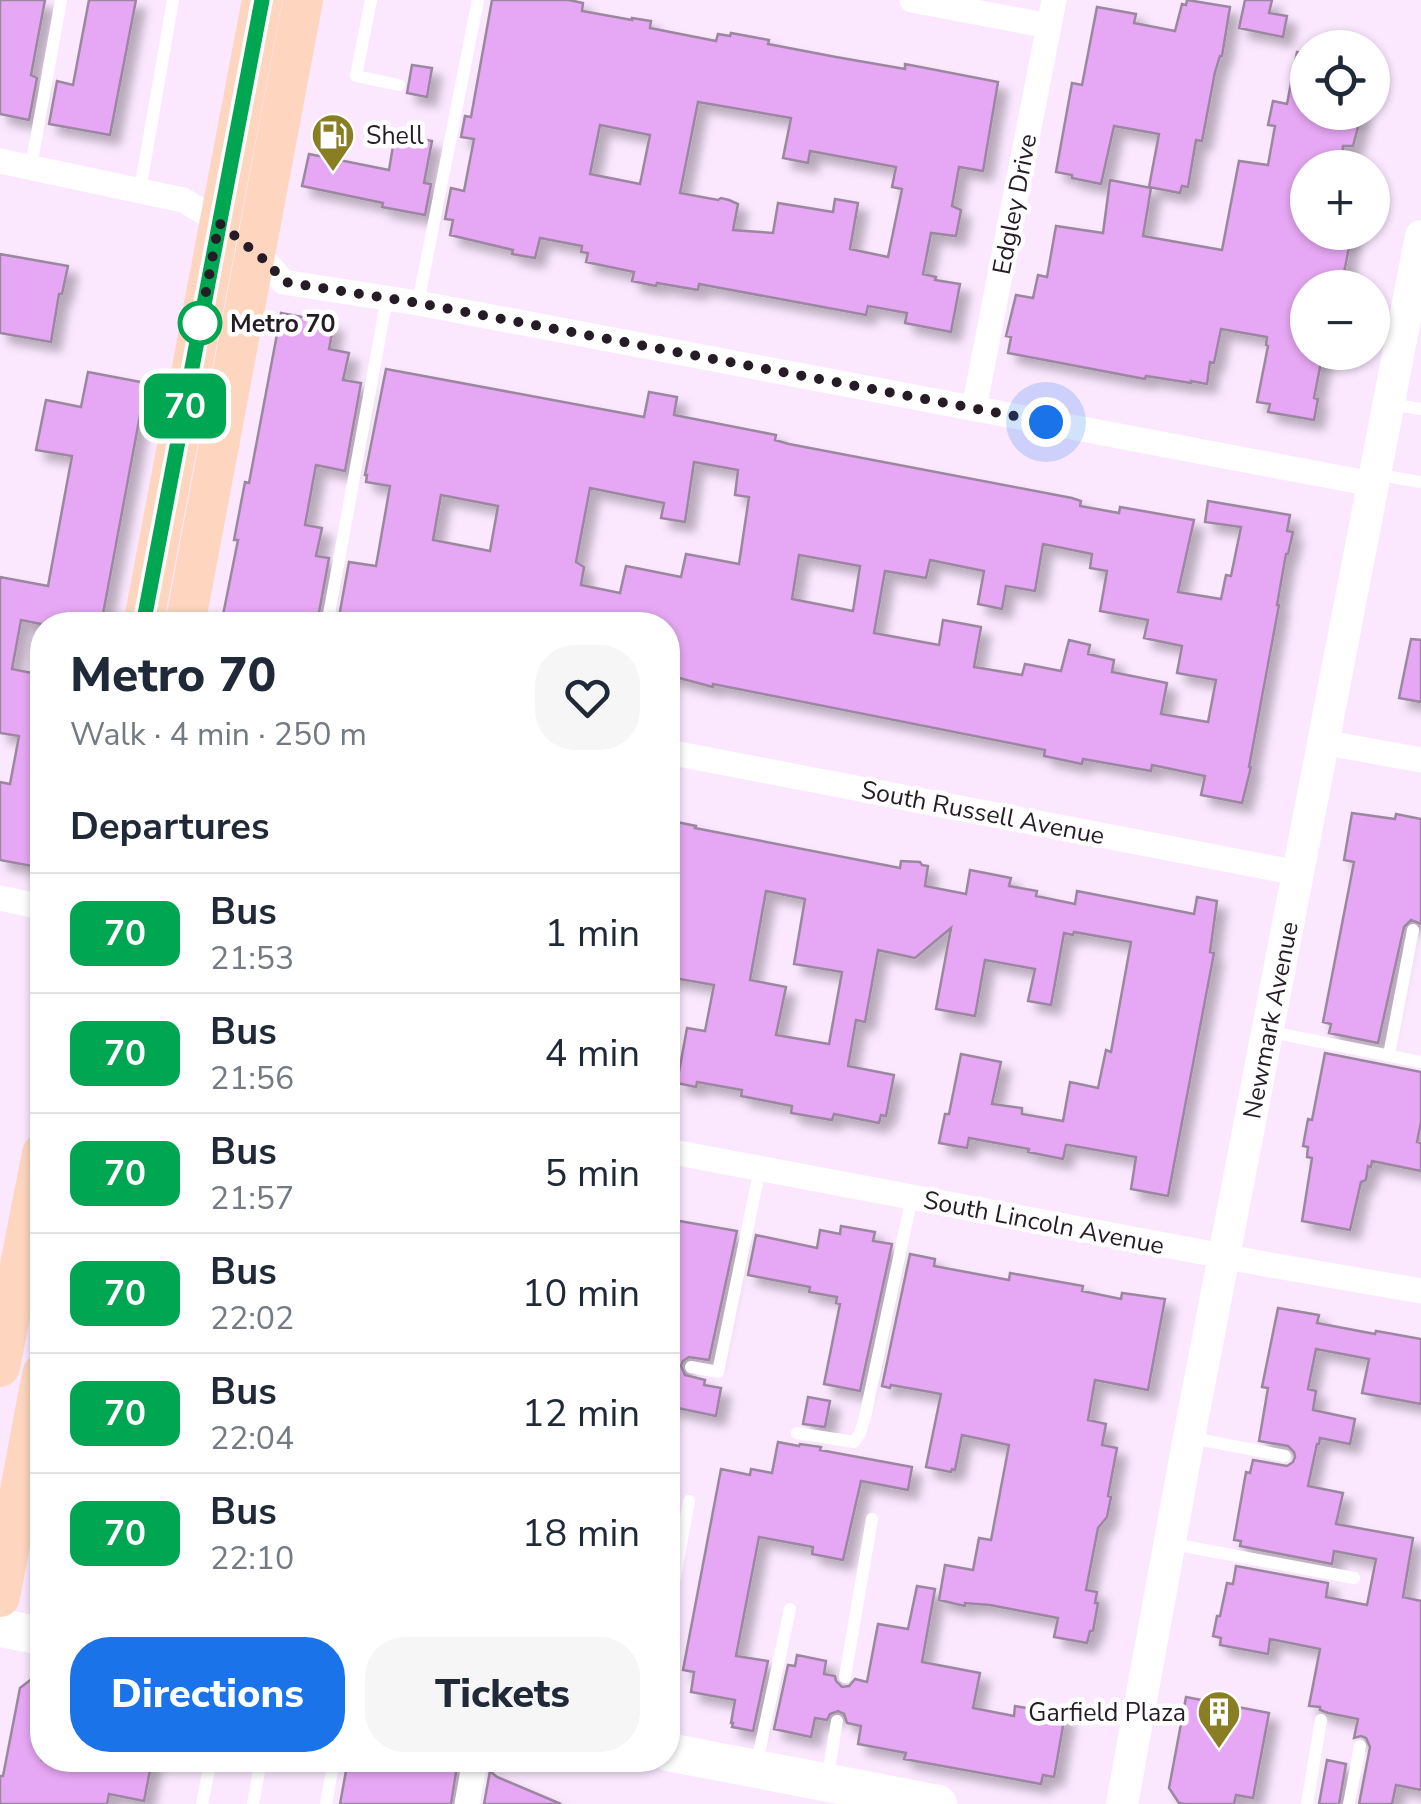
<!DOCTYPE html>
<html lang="en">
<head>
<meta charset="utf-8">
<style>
	body { margin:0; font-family:"Nunito Sans",sans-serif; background:#f6f6f7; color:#1f2937; height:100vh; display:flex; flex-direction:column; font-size:38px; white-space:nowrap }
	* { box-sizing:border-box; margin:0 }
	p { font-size:32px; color:#747a83 }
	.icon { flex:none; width:55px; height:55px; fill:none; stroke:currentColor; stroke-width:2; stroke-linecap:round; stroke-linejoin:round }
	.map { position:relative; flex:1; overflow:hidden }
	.sheet { position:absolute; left:30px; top:612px; width:650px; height:1160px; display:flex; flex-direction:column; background:#fff; border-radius:40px; box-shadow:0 2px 8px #0004 }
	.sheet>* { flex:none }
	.badge { padding:0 20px; border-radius:15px; font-size:35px; line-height:65px }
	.controls { position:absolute; left:1290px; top:30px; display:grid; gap:20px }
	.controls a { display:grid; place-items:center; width:100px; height:100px; border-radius:50%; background:#fff; box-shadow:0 2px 8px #0004; font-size:50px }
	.you { position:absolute; width:50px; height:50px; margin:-25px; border:8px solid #fff; border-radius:50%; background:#1a73e8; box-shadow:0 0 0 15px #1a73e833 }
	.map>.badge { position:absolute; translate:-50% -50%; box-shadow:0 0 0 5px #fff }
	h2 { padding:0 40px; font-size:38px; line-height:90px }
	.round { display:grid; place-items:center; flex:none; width:105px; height:105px; border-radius:40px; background:#f6f6f7 }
	.summary { display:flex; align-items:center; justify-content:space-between; height:170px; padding:0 40px }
	h1 { font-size:48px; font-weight:800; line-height:75px }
	.button { display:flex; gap:20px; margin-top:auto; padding:20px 40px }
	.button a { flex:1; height:115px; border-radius:40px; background:#1a73e8; color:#fff; font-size:40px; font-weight:800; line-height:115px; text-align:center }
	.button a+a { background:#f6f6f7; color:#1f2937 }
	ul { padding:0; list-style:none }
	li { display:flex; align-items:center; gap:30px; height:120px; padding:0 40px; border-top:2px solid #e0e1e3 }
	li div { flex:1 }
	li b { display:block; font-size:38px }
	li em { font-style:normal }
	li .badge { min-width:110px; font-weight:700; text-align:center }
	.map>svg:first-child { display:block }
	.building { fill:#e6a8f4; stroke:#9c87a0; stroke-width:2.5; fill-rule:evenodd; filter:url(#shadow) }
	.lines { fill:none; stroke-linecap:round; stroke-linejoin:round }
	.service { stroke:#fff; stroke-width:12 }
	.minor { stroke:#fff; stroke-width:25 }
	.tertiary { stroke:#fff; stroke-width:32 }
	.secondary { stroke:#fff; stroke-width:38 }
	.primary { stroke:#fed6bf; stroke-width:40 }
	.line-casing { stroke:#fff; stroke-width:22 }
	.line { stroke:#00a651; stroke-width:15 }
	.walk { stroke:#251c26; stroke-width:10; stroke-dasharray:0 18 }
	.stop-dot { fill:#fff; stroke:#00a651; stroke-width:5 }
	.labels { text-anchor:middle; stroke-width:9; stroke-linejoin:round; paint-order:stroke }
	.poi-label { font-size:25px; fill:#251c26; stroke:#fff; text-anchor:start }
	.street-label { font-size:25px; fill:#251c26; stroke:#fff }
	.stop-label { font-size:25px; font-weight:bold; fill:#251c26; stroke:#fff; text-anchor:start }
</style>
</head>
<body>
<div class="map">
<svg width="1421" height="1804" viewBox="0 0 1421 1804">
	<defs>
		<filter id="shadow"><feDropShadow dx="9" dy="9" stdDeviation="5" flood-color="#0004"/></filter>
	</defs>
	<rect width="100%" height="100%" fill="#fbe8ff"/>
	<!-- building -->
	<path class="building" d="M0,0H45L31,75L37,78L29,120L0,114Z
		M89,0H136L110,135L49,124L57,81L73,85Z
		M492,0H569L583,3L582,11L632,20V18L651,21L650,28L716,41L718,34L730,36L731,33L769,40L768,44L836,57L905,69V64L998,82L983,171L959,167L952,206L961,210L956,236L931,233L923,274L936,277L935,280L960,284L951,332L905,323L907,313L868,306L866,315L699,284L698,290L657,283L656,286L632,281L634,272L586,262L588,253L581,252L582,246L540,238L535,258L512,254L513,250L450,235L453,220L445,219L451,188L464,191L474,139L461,137L465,116L471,117ZM698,102L791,118L783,158L808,163L810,151L896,167L892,187L902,189L888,257L850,249L858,203L835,199L833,212L778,203L773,233L733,230L738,204L729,200L721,198L718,200L680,193ZM600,125L650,135L640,184L590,174Z
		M1187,0L1230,7L1222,56H1220L1215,72L1202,141L1196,140L1188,187L1182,186L1180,193L1149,187L1159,134L1114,126L1101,184L1072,178V175L1056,172L1072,83L1082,85L1097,7L1136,14L1134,23L1175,31L1182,4L1186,5Z
		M1245,0H1272L1269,13L1287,16L1283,37L1239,28Z
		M1297,52L1308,53V112H1362L1353,146H1343L1341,168H1308V232H1352L1341,288H1308V352H1323L1314,398L1318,399L1314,420L1268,412L1270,404L1257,402L1268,346L1266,345L1267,337L1221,329L1214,363L1210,362L1207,384L1191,381V383L1146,376L1145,379L1008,353L1011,337L1006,336L1016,295L1033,298L1038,275L1047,277L1056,226L1103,233L1110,180L1151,188L1143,236L1222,250L1239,161L1268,165L1275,126L1268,125L1273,101L1287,104Z
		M412,65L432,68L427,97L407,93Z
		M395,134L432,141L424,183L431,184L425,215L382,207L383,203L302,186L309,154L389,170Z
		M0,254L68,266L62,294H59L51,342L0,333Z
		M281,313L334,323L329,349L349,353L343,380L361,383L345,471L316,465L305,525L322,528L316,556L329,558L318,618L301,614L299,625H221L238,540H234L245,482L249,483Z
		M386,369L644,417L649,392L677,397L674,415L776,435L775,440L789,444L1072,498L1081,501L1080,506L1119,513L1120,507L1194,520L1178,592L1221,599L1226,575L1231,576L1241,527L1205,522L1208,501L1290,515L1287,531L1293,532L1288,554H1286L1277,605H1279L1249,767H1251L1242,803L1201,795L1205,776L1152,765L1151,771L1083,759L1082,764L1044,756L1045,750L713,684V687L668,675V625H341L342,623L338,622L349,562L376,566L390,486L366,482L367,475H365ZM694,462L738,470L735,495L749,497L739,564L686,554L681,577L626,566L620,593L581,585L584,567L576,562L590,488L664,503L661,518L685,522ZM441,495L498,506L490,551L433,540ZM1043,544L1092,554L1090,568L1107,571L1100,611L1148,620L1144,638L1182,646L1177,673L1216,680L1208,722L1161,714L1167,683L1112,672L1114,660L1088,654L1090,645L1069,640L1061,671L1025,664L1022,675L974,667L981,627L943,620L939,645L874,633L885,571L926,578L930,560L984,571L978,604L1002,609L1006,586L1035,591ZM799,555L860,566L853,611L792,599Z
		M88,372L146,383L101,625H46L21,620L12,669L42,675V868L0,860V782L10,784L19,736L0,733V577L48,586L72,456L36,450L46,400L81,407Z
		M1411,639L1421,640V702L1399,698Z
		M1352,813L1395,819L1396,814L1421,819V924L1411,920L1404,927L1378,1043L1329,1033L1331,1024L1323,1022L1354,862L1344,860Z
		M672,821L696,826L695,828L900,868L901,861L920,862L922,865L928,866L925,886L966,894L970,870L1011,878L1009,886L1037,891L1036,896L1075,904L1077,891L1194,914L1197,897L1217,901L1210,952L1214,953L1168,1196L1131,1189L1136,1157L1068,1145H1066L1063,1159L1028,1152L1029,1149L969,1138L967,1148L939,1143L945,1114H949L961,1054L1001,1062L992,1104L1022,1108V1114L1063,1121L1070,1082L1098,1088L1106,1050L1111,1052L1131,942L1074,932L1073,935L1064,933L1051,1005L1028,1001L1035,969L985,960L975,1016L936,1009L951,928L915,958L878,950L865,1022L856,1020L848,1066L894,1075L886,1116L881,1115L879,1123L834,1114L832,1120L791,1113L792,1106L741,1096L742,1090L697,1082L696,1087L677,1083L687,1028L705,1031L714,985L668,977L673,934L668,933V825H672ZM766,891L805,899L794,964L842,972L829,1044L776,1035L786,987L750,980Z
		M1325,1053L1421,1072V1122L1417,1142L1421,1143V1171L1372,1161L1371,1167L1368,1166L1366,1180L1361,1182L1350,1230L1302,1221L1312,1158L1307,1157L1308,1147L1303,1146L1308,1119L1312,1120Z
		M668,1219L737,1231L709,1360L689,1357L683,1361L681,1366L685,1375L705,1380L704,1385L721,1388L716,1416L668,1406Z
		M841,1226L875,1232L873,1241L892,1244L860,1391L824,1384L840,1304L836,1303L837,1297L809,1292L810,1287L748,1275L756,1235L817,1248L820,1230L840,1234Z
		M910,1254L935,1259L934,1266L1009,1280L1010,1273L1083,1286L1082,1291L1121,1299L1122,1293L1165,1299L1148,1390L1095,1380L1088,1420L1106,1424L1102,1445L1117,1448L1108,1496L1111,1497L1107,1517L1098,1528L1086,1590L1097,1592L1095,1603H1098L1093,1631H1090L1087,1643L1054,1637L1058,1618L990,1605L965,1603V1606L939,1600L945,1565L973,1570L979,1538L991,1540L1009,1445L962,1435L955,1470L952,1469L951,1472L926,1467L941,1394L891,1385L890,1388L882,1386Z
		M1278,1308L1319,1315L1317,1323L1375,1334L1376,1331L1421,1339V1404L1362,1393L1369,1359L1316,1349L1308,1389L1316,1391L1313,1410L1355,1419L1350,1444L1320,1438L1319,1444H1317L1308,1486L1343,1493L1336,1524L1413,1538L1403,1597L1421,1601V1790L1396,1785L1392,1804H1359L1370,1747L1366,1738L1361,1736L1354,1738L1358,1719L1328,1713L1320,1710V1707L1309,1706L1320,1649L1270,1639L1268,1654L1220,1645L1221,1638L1213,1636L1217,1616H1220L1227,1583L1233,1584L1236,1566L1328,1583L1326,1597L1367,1605L1376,1559L1334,1551L1332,1564L1240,1546L1241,1541L1234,1540L1246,1472L1250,1473L1253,1460L1287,1466L1293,1462L1295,1457L1294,1452L1288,1446L1259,1441L1268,1388L1262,1387Z
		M808,1397L830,1401L825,1427L803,1424Z
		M778,1442L799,1446L800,1444L821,1447L820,1450L912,1467L908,1490L861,1481L843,1560L812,1554L813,1547L759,1537L736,1656L768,1661L753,1731L732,1727L733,1723H731L735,1700L691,1692L694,1672L683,1670L721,1469L750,1475L751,1469L772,1473Z
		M917,1586L935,1589L922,1662L980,1673L973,1708L1014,1716L1015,1706L1065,1715L1054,1777L1043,1775L1041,1784L904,1759L906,1753L858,1744L861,1726L847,1723L844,1714L838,1711L830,1714L827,1720L815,1718L811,1737L774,1729L788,1665L795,1666L797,1655L826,1661L824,1674L835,1676L836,1681L842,1687L849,1686L855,1679L867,1682L878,1624L908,1629Z
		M42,1671V1760H152L144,1801L109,1794L107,1804H0V1776H3L20,1688Z
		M1186,1697L1269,1713L1253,1798L1236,1795L1234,1804H1185L1179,1803L1169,1788Z
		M348,1760H458L451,1804H340Z
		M1327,1760L1346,1764L1339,1804H1319Z
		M490,1771L497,1777L561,1804H484Z"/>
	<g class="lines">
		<!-- service -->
		<path class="service" d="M371,0L356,76L399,85
			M31,167L61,0
			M140,190L173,0
			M418,303L478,0
			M1391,404L1421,409
			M1374,474L1421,482
			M327,625L387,298
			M1271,1032L1421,1062
			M1389,1055L1413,930
			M691,1367L718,1372L760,1168
			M797,1433L854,1442L860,1433L865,1417L912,1197
			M1192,1438L1285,1456
			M1173,1544L1354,1578
			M668,1615L689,1501
			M845,1677L872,1519
			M756,1767L790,1609
			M827,1780L837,1721
			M202,1804L211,1760
			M253,1804L261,1760
			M326,1804L334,1760
			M1307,1804L1321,1720
			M1349,1804L1360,1746"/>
		<!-- minor -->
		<path class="minor" d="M912,0L1049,26
			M0,161L183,200C220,221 257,248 283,282L418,303L1372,484
			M974,408L1054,0
			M1322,742L1421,760
			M668,752L1298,873
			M0,898L42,907
			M668,1151L1265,1264L1421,1291
			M467,1804L475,1760"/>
		<!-- tertiary -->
		<path class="tertiary" d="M1122,1804L1189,1437L1421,236"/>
		<!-- secondary -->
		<path class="secondary" d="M0,1628L42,1636
			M668,1752L938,1804"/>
		<!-- primary -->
		<path class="primary" d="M143,625L262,0
			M185,625L303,0
			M0,1367L42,1153
			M0,1597L42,1374"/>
	</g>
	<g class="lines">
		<!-- line casing -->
		<g class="line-casing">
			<path id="line" d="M143,625L262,0"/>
		</g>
		<!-- line -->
		<use href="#line" class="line"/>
		<!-- walk -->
		<path class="walk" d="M200,323L198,334L219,223L268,263L284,282L418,303L1046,422"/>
	</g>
	<!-- icons -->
	<defs>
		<g id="fuel-pin" transform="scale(2.25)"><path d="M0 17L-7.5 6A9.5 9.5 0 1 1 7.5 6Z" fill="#8a7e25" stroke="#fff"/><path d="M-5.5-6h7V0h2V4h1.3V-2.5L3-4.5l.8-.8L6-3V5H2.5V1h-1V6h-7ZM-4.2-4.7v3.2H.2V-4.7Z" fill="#fff"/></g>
		<g id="building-pin" transform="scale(2.25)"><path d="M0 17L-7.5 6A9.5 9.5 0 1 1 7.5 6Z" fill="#8a7e25" stroke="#fff"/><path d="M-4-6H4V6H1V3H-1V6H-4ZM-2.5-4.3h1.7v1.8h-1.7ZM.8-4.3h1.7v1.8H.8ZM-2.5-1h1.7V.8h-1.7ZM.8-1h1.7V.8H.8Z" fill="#fff"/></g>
	</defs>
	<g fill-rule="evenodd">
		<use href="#fuel-pin" x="333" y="135"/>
		<use href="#building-pin" x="1219" y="1712"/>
	</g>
	<!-- markers -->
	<circle class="stop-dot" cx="200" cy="323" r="20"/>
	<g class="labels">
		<!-- poi labels -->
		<g class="poi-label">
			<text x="366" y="144">Shell</text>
			<text x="1186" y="1721" text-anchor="end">Garfield Plaza</text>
		</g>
		<!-- street labels -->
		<g class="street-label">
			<text transform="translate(1014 204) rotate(-79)" y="9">Edgley Drive</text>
			<text transform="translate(983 812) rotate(11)" y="9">South Russell Avenue</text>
			<text transform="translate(1270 1020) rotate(-79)" y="9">Newmark Avenue</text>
			<text transform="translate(1044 1222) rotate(11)" y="9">South Lincoln Avenue</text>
		</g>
		<!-- stop labels -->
		<g class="stop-label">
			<text x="230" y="332">Metro 70</text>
		</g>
	</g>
</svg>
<div class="controls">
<a><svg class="icon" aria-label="locate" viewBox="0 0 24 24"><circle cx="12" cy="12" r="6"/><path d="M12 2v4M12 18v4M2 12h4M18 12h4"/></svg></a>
<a>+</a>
<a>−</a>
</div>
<div class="you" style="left:1046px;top:422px"></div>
<b class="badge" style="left:185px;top:406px;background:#00a651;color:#fff">70</b>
<section class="sheet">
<div class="summary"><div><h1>Metro 70</h1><p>Walk · 4 min · 250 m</p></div><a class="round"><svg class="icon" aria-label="heart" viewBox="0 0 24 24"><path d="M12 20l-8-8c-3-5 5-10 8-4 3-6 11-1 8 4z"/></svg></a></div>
<h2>Departures</h2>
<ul>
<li><span class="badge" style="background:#00a651;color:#fff">70</span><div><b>Bus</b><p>21:53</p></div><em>1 min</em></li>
<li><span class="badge" style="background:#00a651;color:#fff">70</span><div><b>Bus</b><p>21:56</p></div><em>4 min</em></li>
<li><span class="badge" style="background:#00a651;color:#fff">70</span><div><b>Bus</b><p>21:57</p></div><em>5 min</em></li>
<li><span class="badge" style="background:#00a651;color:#fff">70</span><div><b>Bus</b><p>22:02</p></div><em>10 min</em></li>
<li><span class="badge" style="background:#00a651;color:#fff">70</span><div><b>Bus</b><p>22:04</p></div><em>12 min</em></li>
<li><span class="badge" style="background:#00a651;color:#fff">70</span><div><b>Bus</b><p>22:10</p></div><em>18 min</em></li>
</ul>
<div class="button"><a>Directions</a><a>Tickets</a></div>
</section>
</div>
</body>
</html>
